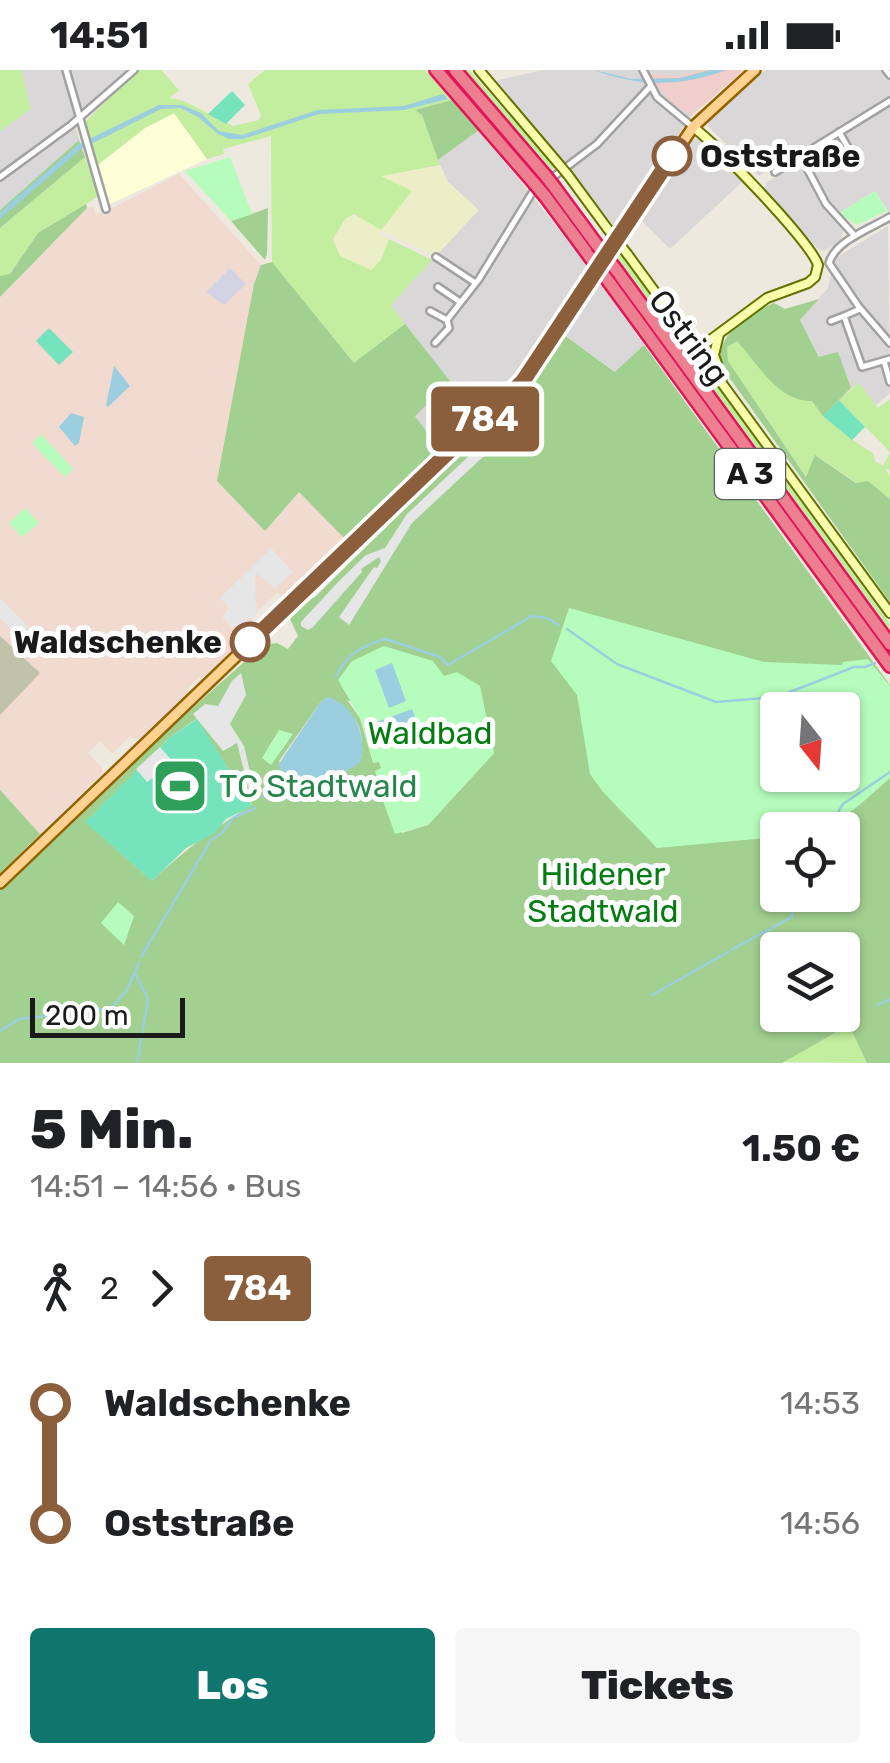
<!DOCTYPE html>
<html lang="de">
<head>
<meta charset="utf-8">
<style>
	body { margin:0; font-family:Rubik,sans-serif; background:#f6f6f6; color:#202124; height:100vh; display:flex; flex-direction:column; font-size:38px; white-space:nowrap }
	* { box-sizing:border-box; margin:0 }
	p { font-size:32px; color:#757577 }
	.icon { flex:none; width:55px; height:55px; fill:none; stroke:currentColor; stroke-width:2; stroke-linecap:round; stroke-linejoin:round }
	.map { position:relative; height:993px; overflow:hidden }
	.side { display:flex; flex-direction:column; background:#fff; flex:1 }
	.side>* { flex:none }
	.badge { padding:0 20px; border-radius:8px; font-size:35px; line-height:65px }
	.needle { width:65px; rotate:163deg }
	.fabs { position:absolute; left:760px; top:622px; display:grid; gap:20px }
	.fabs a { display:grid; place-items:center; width:100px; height:100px; border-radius:10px; background:#fff; box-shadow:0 2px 8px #0004; font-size:50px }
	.scale { position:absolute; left:30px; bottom:25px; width:155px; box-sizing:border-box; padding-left:10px; border:5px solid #1a1a1a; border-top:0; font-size:28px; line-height:35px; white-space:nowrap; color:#1a1a1a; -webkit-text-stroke:8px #fff; paint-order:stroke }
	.map>.badge { position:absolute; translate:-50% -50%; box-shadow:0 0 0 5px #fff }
	.legs { display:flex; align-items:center; gap:15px; height:110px; padding:0 30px; font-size:32px }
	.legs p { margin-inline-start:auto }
	.head { display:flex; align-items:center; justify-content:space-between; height:170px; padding:0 30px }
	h1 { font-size:55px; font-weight:800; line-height:75px }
	.cta { display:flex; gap:20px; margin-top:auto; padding:20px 30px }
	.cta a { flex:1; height:115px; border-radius:10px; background:#0f766e; color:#fff; font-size:40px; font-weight:800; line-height:115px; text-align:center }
	.cta a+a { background:#f6f6f6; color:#202124 }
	ul { padding:0 30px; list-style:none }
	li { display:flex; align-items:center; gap:35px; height:120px; font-size:38px }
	li i { display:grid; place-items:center; width:15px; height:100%; margin:0 12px; background:currentColor }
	li i::after { content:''; width:25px; height:25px; margin:-12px; border:8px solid; border-radius:50%; background:#fff }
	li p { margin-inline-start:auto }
	li:first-child i { background:linear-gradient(#0000 50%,currentColor 0) }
	li:last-child i { background:linear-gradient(currentColor 50%,#0000 0) }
	.status { display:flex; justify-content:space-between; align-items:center; height:70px; padding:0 50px; background:#fff; direction:ltr }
	.status svg { height:28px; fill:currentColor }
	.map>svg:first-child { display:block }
	.residential { fill:#d9d7d7 }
	.commercial { fill:#f0cecb }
	.education { fill:#feffd6 }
	.military { fill:#f1dad0 }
	.construction { fill:#c1c2aa }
	.farmland { fill:#ebeec7 }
	.grass { fill:#c3ed9f }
	.forest { fill:#a1d090; fill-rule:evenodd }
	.park { fill:#b6fdbd; fill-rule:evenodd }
	.pitch { fill:#75e4bc }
	.parking { fill:#e6e6e6 }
	.plaza { fill:#d3d3e3 }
	.water { fill:#9bcedf }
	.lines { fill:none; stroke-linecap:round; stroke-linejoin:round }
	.stream { stroke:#9bcedf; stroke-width:2.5 }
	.minor-casing { stroke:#a1a1a1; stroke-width:10 }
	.secondary-casing { stroke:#637300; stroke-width:12 }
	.primary-casing { stroke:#916400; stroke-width:14 }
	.motorway-casing { stroke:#e01757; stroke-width:16 }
	.minor { stroke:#fff; stroke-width:5 }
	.secondary { stroke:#f8feac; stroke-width:8 }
	.primary { stroke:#ffd292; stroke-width:9 }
	.motorway { stroke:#ec7f90; stroke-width:11 }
	.secondary-bridge-casing { stroke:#637300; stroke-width:12; stroke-linecap:butt }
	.motorway-bridge-casing { stroke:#e01757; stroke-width:16; stroke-linecap:butt }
	.secondary-bridge { stroke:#f8feac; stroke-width:8 }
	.motorway-bridge { stroke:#ec7f90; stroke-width:11 }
	.line-1-casing { stroke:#fff; stroke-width:22 }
	.line-1 { stroke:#8b5e3c; stroke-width:15 }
	.stop-1-dot { fill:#fff; stroke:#8b5e3c; stroke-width:5 }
	.labels { text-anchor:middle; stroke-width:10; stroke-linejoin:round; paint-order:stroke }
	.shield { fill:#fff; stroke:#5f5f5f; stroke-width:2.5 }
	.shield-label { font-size:30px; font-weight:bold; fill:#1a1a1a }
	.stop-label { font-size:32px; font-weight:bold; fill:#1a1a1a; stroke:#fff; text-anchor:start }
	.street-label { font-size:32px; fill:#1a1a1a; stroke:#fff }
	.park-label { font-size:32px; fill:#037d10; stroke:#fff }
	.leisure-label { font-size:32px; fill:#27864d; stroke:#fff; text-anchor:start }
</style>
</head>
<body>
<div class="status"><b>14:51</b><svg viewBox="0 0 49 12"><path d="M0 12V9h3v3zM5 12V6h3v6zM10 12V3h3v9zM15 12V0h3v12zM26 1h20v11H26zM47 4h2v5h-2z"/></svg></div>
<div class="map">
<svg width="890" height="993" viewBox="0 0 890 993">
	<rect width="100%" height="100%" fill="#ede9de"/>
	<!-- residential -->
	<path class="residential" d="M21,0H131L74,50L79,70L0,140V61L31,39Z
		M543,0H700L679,6L673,33L691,46L617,159L495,11Z
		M765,0H890V144L875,121L839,143L817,112L802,78L759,106L709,57L708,52L732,27Z
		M479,60L593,202L533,294L440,380L415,346L391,235L478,140L448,112L438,90Z
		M698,69L742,112L670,179L640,149L692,70Z
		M795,95L802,99L819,132L843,159L841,172L824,181L818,179L765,119L767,112Z
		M888,156L890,323L875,336L859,314L851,318L838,283L820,287L800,250L828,218L834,189Z
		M597,208L644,275L616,302L564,265Z"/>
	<!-- commercial -->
	<path class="commercial" d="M700,0H744L691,46L673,33L653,12L650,4L679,6Z"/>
	<!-- education -->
	<path class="education" d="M175,43L207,89L108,135L95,97L145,58Z"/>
	<!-- military -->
	<path class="military" d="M179,104L261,195L254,214L265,461L299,421L346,470L287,527L277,523L252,547L254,559L202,608L199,607L187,619L189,622L138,670L130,666L112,684L100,671L88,683L102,698V704L40,764L0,720V227L87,138L93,136L96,145L106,141Z"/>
	<!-- construction -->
	<path class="construction" d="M0,566L40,603L0,645Z"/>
	<!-- farmland -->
	<path class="farmland" d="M440,95L448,112L479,140L436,186L381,161L380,164L389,169L381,190L371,200L340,186L333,169L345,149L411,121L379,106Z"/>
	<!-- grass -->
	<path class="grass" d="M0,0H21L31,39L0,61Z
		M138,0H161L179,20L170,28L184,31L233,56L259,50L261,45L248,14L265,0H425L452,30L416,40L422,45L440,95L381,106L412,121L381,160L354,144L345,149L333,169L340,186L371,200L381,190L389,169L432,190L391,235L405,254L355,294L272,192L271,66L223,79L224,84L207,89L174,43L145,58L95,97L84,53Z
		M464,0H469L554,96L552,100Z
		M85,87L99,126L38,163L9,205L0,206V158Z
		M620,183L890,554V560L617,187Z
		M737,270C762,299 789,308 812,331C836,354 843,365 873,383L875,391L883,396L890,383V400L885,399L890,406V429L868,411L857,413L816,385L807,408L728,291L727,277Z
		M859,313L878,338L890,329V382L839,330Z
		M850,955L867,993L782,992Z"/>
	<!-- forest -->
	<path class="forest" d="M452,30L479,60L438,90L422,45L415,40Z
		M79,70L85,87L0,158V140Z
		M86,134L87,138L0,227V206L10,204L38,163Z
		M268,138L267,184L265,190L231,151Z
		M272,192L354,293L405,254L450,311L415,346L440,380L346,470L299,422L265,461L217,411L254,214L261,195Z
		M819,229L800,250L819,287L838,282L851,318L823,346L812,331C778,332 758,294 737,271L727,277L728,291L806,407L815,385L856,413L868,411L890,429V532L721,296C715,264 748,245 774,233L785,239Z
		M564,265L615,302L644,275L890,615V993H867L849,955L782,993H0V821L159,668L263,575L277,573L288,579L298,566L290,549L297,539L316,526L512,333ZM322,630C356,642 363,651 362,686C349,707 324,705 307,721L287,715L279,691ZM347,630L494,683L428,755L402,763L378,707L381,698L379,691L373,692L360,648ZM778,640H842V705H778ZM196,649L252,735C216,757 183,781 152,811L86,752L170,667ZM778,760H842V825H778ZM778,880H842V945H778Z
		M0,720L40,764L0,803Z"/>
	<!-- park -->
	<path class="park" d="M230,87L252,144L231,151L185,101Z
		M875,121L887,141L857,155L839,143Z
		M41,364L73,399L65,407L32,373Z
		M25,438L39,453L22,467L9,453Z
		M569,538L764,592L842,595L843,592L868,589L890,616V708C848,745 837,760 778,760L777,767L657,778L603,722L590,704L577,625L551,591ZM778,640H842V705H778Z
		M384,576L433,591L444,606L457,602L480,616L494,683L428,755L395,764L375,709L377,707L375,701L381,698L379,692L373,693L360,648L338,610L352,591Z
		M279,660L293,664L271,695L262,688Z
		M118,832L134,846L124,875L101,853Z"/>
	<!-- pitch -->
	<path class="pitch" d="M232,21L245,35L226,54L208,44Z
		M49,258L73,282L59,295L36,271Z
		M839,330L865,357L852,370L823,346Z
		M197,649L252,736L226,749L215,763L186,778L152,811L85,752L170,667Z"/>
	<!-- parking -->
	<path class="parking" d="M487,369L493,376L484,386L412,453L349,555L339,547L374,497L377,498L381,491L379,487L361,499L362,502L313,557L308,560L301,556V552L340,510L366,485L385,478L407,444Z
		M271,478L293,502L275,519L258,504L255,507L256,544L235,561L222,547L229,538L220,528Z
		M0,528L34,562L24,572L0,548Z
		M241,603L246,625L230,654L244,676L254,719L249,720L237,673L223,681L193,644L205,634L218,636L232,611Z
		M160,677L174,693L147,712L136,699Z"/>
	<!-- plaza -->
	<path class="plaza" d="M230,198L246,214L224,235L206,222Z"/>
	<!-- water -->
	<path class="water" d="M594,0L631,9L680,8L710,0H726C681,17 639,17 594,0Z
		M443,24L448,29L404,40L319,44L243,69H229L218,64L198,47L181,38L161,39L81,79L0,149V143L10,133L79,74L159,35H182L201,43L219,61L242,65L318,40L404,36Z
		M114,296L130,316L108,337L106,335Z
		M71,343L84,347L79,373L75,376L59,357Z
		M392,593L406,631L389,638L375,600Z
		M328,627C356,636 366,665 361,691C352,701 307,722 295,723L278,695L322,630Z
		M412,639L419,658L382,673L374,653Z"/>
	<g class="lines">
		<!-- stream -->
		<path class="stream" d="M567,559L617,594L716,632L777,627L854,597H865L875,593
			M336,606C347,584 363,575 386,569L440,587L448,595L532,546L547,548L559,555
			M262,727L271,726L274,719L287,711
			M832,752L843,734L890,702
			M827,760L828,757
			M731,880L792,847L790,825
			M141,887L211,770L222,763L233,748L255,738
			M135,904L148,929L137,993
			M652,925L728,882
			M878,935L890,929
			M0,961L19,949L111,938L127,920L139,892"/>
		<!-- minor casing -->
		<g class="minor-casing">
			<path id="minor" d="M66,0L106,139
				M643,0L657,27L693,57
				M886,0L890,5
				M839,62L858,95
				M801,87L826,134L855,166
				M775,102L890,31
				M0,107L71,55L134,0
				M890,147C871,158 835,171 829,193L859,237L890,273
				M436,187L474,212
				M438,217L460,232
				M860,239L844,246L862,297L890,289
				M430,241L447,250L479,209L532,123L597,74L650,17
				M831,251L844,246
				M435,273L449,258L447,250
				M884,291L890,312"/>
		</g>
		<!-- secondary casing -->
		<g class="secondary-casing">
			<path id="secondary" d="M479,0L558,93
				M693,57C716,74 810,171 818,195L815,207L808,213L767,228L698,279
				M568,105L607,158
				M628,185L890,543
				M719,264L714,285L722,308"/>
		</g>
		<!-- primary casing -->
		<g class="primary-casing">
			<path id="primary" d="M0,813L523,311L693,57L755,0"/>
		</g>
		<!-- motorway casing -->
		<g class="motorway-casing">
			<path id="motorway" d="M436,0L534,113
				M455,0L545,105
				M555,118L597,175
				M545,126L590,187
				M617,201L890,574
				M609,212L890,596"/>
		</g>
		<!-- minor -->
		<use href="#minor" class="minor"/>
		<!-- secondary -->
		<use href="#secondary" class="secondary"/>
		<!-- primary -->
		<use href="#primary" class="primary"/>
		<!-- motorway -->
		<use href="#motorway" class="motorway"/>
		<!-- secondary-bridge casing -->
		<g class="secondary-bridge-casing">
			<path id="secondary-bridge" d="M558,93L568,105
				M607,158L628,185"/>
		</g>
		<!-- motorway-bridge casing -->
		<g class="motorway-bridge-casing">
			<path id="motorway-bridge" d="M545,105L555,118
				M534,113L545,126
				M597,175L617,201
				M590,187L609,212"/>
		</g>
		<!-- secondary-bridge -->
		<use href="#secondary-bridge" class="secondary-bridge"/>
		<!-- motorway-bridge -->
		<use href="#motorway-bridge" class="motorway-bridge"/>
	</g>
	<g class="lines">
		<!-- line-1 casing -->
		<g class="line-1-casing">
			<path id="line-1" d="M250,572L523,311L672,86"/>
		</g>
		<!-- line-1 -->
		<use href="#line-1" class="line-1"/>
	</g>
	<!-- icons -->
	<defs>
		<g id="stadium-square" transform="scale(2.875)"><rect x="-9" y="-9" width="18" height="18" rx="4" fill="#2e9e5b" stroke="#fff"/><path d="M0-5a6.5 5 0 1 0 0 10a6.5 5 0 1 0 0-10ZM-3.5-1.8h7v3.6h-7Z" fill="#fff"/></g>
	</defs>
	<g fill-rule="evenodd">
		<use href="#stadium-square" x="180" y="716"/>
	</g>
	<!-- markers -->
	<g class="stop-1-dot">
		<circle cx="672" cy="86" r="18"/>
		<circle cx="250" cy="572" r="18"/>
	</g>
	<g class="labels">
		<!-- shield labels -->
		<rect class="shield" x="715" y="379" width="70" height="50" rx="8"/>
		<g class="shield-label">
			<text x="750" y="414">A 3</text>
		</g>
		<!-- stop labels -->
		<g class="stop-label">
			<text x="700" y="97">Oststraße</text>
			<text x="222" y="583" text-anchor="end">Waldschenke</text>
		</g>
		<!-- street labels -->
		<g class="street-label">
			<text transform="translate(689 267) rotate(53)" y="11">Ostring</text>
		</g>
		<!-- park labels -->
		<g class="park-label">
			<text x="430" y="674">Waldbad</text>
			<text x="603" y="815">Hildener<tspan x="603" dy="37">Stadtwald</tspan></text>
		</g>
		<!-- leisure labels -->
		<g class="leisure-label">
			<text x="219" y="727">TC Stadtwald</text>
		</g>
	</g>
</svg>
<div class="fabs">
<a><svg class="needle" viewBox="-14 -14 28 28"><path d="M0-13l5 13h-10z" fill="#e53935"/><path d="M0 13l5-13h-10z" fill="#757577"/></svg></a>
<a><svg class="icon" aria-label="locate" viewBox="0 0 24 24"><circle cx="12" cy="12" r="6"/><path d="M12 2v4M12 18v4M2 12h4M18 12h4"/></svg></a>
<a><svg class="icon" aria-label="layers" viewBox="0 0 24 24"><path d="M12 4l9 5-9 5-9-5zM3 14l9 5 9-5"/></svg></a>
</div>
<div class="scale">200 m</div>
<b class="badge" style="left:485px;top:349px;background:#8b5e3c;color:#fff">784</b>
</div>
<section class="side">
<div class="head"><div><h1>5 Min.</h1><p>14:51 – 14:56 · Bus</p></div><b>1.50 €</b></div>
<div class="legs"><svg class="icon" aria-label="walk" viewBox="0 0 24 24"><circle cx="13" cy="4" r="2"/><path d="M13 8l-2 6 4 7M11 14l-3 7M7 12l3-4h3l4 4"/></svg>2<svg class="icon" aria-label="forward" viewBox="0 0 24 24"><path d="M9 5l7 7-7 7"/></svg><b class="badge" style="background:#8b5e3c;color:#fff">784</b></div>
<ul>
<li><i style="color:#8b5e3c"></i><b>Waldschenke</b><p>14:53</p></li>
<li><i style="color:#8b5e3c"></i><b>Oststraße</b><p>14:56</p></li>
</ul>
<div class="cta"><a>Los</a><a>Tickets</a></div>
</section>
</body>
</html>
